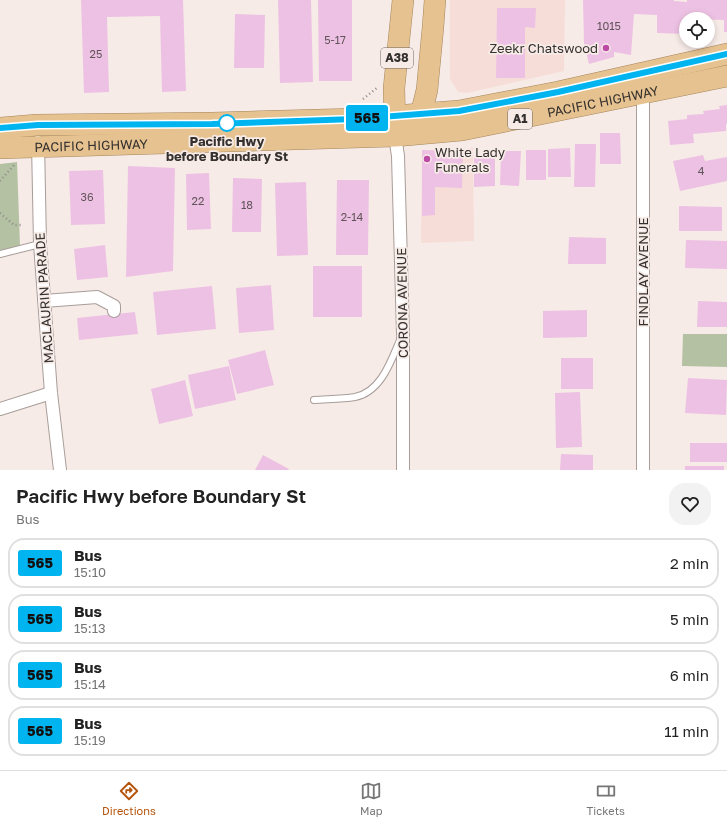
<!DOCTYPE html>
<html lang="en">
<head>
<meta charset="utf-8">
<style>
	body { margin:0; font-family:"Golos Text",sans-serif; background:#f2f2f2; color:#222; height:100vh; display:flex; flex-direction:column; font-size:15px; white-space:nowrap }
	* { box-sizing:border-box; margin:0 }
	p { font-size:13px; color:#767676 }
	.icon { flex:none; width:22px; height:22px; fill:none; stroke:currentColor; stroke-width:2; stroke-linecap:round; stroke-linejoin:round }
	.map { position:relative; height:470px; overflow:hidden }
	.sheet { display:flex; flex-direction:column; background:#fff; flex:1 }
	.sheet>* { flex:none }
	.badge { padding:0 8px; border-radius:3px; font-size:14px; line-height:26px }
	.fabs { position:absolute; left:679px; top:12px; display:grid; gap:8px }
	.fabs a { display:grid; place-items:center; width:36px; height:36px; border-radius:50%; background:#fff; box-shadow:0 2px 6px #0003; font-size:20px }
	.map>.badge { position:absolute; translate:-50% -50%; box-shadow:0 0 0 2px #fff }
	.round { display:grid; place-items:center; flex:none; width:42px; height:42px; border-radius:16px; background:#f2f2f2 }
	.headline { display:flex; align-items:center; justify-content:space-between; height:68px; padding:0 16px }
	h1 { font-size:19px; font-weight:600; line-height:30px }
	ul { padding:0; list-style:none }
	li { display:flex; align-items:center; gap:12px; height:50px; margin:0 8px 6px; padding:0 8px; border:2px solid #e0e0e0; border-radius:16px }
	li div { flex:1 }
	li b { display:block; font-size:15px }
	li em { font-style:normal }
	li .badge { min-width:44px; font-weight:700; text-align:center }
	.dock { display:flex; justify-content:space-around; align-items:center; height:56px; border-top:1px solid #e0e0e0; background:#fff; font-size:11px; color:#767676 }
	.dock a { display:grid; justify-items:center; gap:2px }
	.dock .selected { color:#b45309 }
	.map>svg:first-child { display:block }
	.commercial { fill:#f7ddd7 }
	.green { fill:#b4c1a3 }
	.building { fill:#edc1e3 }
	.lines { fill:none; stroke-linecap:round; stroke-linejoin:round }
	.service-casing { stroke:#a89d99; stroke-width:8 }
	.minor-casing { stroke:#a89d99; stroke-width:14 }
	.trunk-casing { stroke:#a3855c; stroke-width:22 }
	.path { stroke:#908986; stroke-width:2.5; stroke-dasharray:1 3; stroke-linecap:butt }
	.service { stroke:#fff; stroke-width:6 }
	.minor { stroke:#fff; stroke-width:12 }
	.trunk { stroke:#e6c290; stroke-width:21 }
	.line-casing { stroke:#fff; stroke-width:9 }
	.line { stroke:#00b5ef; stroke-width:6 }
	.poi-dot { fill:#bc4aa5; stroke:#f7ebe7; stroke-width:1.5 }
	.stop-dot { fill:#fff; stroke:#00b5ef; stroke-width:2 }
	.labels { text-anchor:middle; stroke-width:3.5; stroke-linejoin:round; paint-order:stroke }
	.number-label { font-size:11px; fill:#62545b }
	.shield { fill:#f7ebe7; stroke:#6e6866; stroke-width:1 }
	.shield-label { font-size:12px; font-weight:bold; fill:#34302e }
	.poi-label { font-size:13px; fill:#34302e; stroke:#f7ebe7; text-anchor:end }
	.street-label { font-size:13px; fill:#34302e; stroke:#f7ebe7 }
	.stop-label { font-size:13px; font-weight:bold; fill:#34302e; stroke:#f7ebe7 }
</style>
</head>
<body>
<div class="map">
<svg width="727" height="470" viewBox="0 0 727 470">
	<rect width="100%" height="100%" fill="#f7ebe7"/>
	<!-- commercial -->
	<path class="commercial" d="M450,0H565L564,71L467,93L458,92L450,79Z
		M473,147L474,241L421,243L422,150L461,151Z"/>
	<!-- green -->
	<path class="green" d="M17,162L20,246L0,251V164Z
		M683,334H727V367L682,366Z"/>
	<!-- building -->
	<path class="building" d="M81,0H183L186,91L162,92L160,16L107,17L109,92L84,93Z
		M278,0H311L313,82L280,83Z
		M318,0H352V81H319Z
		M583,0H674V1L687,2V0H727V32H724V20L686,19V34L657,33V15L634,14L631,55L614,52V57L589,64L584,43Z
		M497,8H536L535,28L525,27V78H496Z
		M235,14L265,15L264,68H234Z
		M727,105V124H726V131L693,134L694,143L670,145L668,121L687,119V115L704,114L703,111L720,109L719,106Z
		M600,133H620L621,164H600Z
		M575,144H596L595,187H574Z
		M570,148L571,177H548V149Z
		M422,150L461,151L463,150L462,188L435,187V215L422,216Z
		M526,150H546V180H526Z
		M501,151H521L519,186L500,185Z
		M703,155L705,161L727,157V181L680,191L673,161Z
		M495,157V186L474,187V158Z
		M128,166L175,168L173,271L126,277Z
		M103,170L105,224L71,225L69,171Z
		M209,173L211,229L187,230L186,174Z
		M233,178L262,179L261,232H232Z
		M337,180H369L368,255H336Z
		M306,182L308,255L277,256L275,183Z
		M679,206L722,207V231H679Z
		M569,237L606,238V264H568Z
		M686,240L727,241V269L685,268Z
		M105,245L108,277L77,280L74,249Z
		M313,266H362V317H313Z
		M271,285L274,330L239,333L236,288Z
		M212,286L216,329L157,335L153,292Z
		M698,301L727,302V327H697Z
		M587,310V337L543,338V311Z
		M135,312L138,334L79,340L77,318Z
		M265,350L274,385L237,394L228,360Z
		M561,358H593V389H561Z
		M229,366L236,400L195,409L188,375Z
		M688,378L727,380L726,415L685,413Z
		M185,380L193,416L159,424L151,389Z
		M580,392L582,447L556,448L555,393Z
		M690,443H727V462H690Z
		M561,454L593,455V470H560Z
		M263,455L289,469L288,470H255Z
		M685,466H724V470H685Z"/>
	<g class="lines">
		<!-- service casing -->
		<g class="service-casing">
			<path id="service" d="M0,254L40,244
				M314,400C328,399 342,399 355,397C381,392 391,361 400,340"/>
		</g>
		<!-- minor casing -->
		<g class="minor-casing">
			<path id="minor" d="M395,136L398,156L403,334V470
				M38,142L40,244L51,393L60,470
				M44,301L97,297L114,306V311
				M0,409L51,393
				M643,470V87"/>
		</g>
		<!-- trunk casing -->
		<g class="trunk-casing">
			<g id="trunk">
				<path d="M411,123L421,114L427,90L433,27L435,0"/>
				<path d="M0,128L37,125L212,123L355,119L459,111L558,92L727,54"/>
				<path d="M395,130L394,88L403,0"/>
				<path id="s1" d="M0,148L395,136L462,130L727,76"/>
			</g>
		</g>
		<!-- path -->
		<path class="path" d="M363,99L378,87
			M0,181L14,165
			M0,213L14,225H21"/>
		<!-- service -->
		<use href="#service" class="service"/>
		<!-- minor -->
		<use href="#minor" class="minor"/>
		<!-- trunk -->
		<use href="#trunk" class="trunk"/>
	</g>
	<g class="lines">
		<!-- line casing -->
		<g class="line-casing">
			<path id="line" d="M0,128L38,125L212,124L355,119L459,111L558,92L727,54"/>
		</g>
		<!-- line -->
		<use href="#line" class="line"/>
	</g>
	<!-- markers -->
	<g class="poi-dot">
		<circle cx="606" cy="48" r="4"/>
		<circle cx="427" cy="159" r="4"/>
	</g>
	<circle class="stop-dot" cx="227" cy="123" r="8"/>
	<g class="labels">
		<!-- number labels -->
		<g class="number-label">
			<text x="609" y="30">1015</text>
			<text x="335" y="44">5-17</text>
			<text x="96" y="58">25</text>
			<text x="701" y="175">4</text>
			<text x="87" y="201">36</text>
			<text x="198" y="205">22</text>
			<text x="247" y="209">18</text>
			<text x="352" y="221">2-14</text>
		</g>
		<!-- shield labels -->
		<g class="shield">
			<rect x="381" y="48" width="32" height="20" rx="3"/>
			<rect x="508" y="109" width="24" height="20" rx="3"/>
		</g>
		<g class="shield-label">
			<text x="397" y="62">A38</text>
			<text x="520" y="123">A1</text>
		</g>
		<!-- poi labels -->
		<g class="poi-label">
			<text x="598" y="53">Zeekr Chatswood</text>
			<text x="435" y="157" text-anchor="start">White Lady<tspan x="435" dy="15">Funerals</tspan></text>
		</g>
		<!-- street labels -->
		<g class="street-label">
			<text dy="5" stroke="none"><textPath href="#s1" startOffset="606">PACIFIC HIGHWAY</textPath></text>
			<text dy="5" stroke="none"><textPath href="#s1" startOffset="91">PACIFIC HIGHWAY</textPath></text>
			<text transform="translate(643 272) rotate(-90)" y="5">FINDLAY AVENUE</text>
			<text transform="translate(44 298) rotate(-94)" y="5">MACLAURIN PARADE</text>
			<text transform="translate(402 303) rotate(-91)" y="5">CORONA AVENUE</text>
		</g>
		<!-- stop labels -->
		<g class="stop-label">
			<text x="227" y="146">Pacific Hwy<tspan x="227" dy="15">before Boundary St</tspan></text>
		</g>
	</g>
</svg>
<div class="fabs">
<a><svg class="icon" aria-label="locate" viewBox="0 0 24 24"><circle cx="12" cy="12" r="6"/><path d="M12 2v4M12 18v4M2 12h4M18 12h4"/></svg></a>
</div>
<b class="badge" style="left:367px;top:118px;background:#00b5ef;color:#111">565</b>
</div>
<section class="sheet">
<div class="headline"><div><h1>Pacific Hwy before Boundary St</h1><p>Bus</p></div><a class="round"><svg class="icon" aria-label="heart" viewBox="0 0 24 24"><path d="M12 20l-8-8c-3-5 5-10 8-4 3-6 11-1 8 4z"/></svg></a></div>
<ul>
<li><span class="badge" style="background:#00b5ef;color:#111">565</span><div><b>Bus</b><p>15:10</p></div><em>2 min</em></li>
<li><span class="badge" style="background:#00b5ef;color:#111">565</span><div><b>Bus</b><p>15:13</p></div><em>5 min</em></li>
<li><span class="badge" style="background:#00b5ef;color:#111">565</span><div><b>Bus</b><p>15:14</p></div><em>6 min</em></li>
<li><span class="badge" style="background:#00b5ef;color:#111">565</span><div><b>Bus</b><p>15:19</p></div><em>11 min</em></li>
</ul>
</section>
<nav class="dock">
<a class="selected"><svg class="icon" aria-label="directions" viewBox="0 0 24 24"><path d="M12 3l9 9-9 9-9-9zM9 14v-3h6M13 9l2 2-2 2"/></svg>Directions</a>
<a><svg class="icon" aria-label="map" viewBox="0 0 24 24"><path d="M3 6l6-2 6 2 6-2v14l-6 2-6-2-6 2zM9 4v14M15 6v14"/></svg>Map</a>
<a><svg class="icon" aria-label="tickets" viewBox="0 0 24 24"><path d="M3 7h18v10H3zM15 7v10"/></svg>Tickets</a>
</nav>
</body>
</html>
